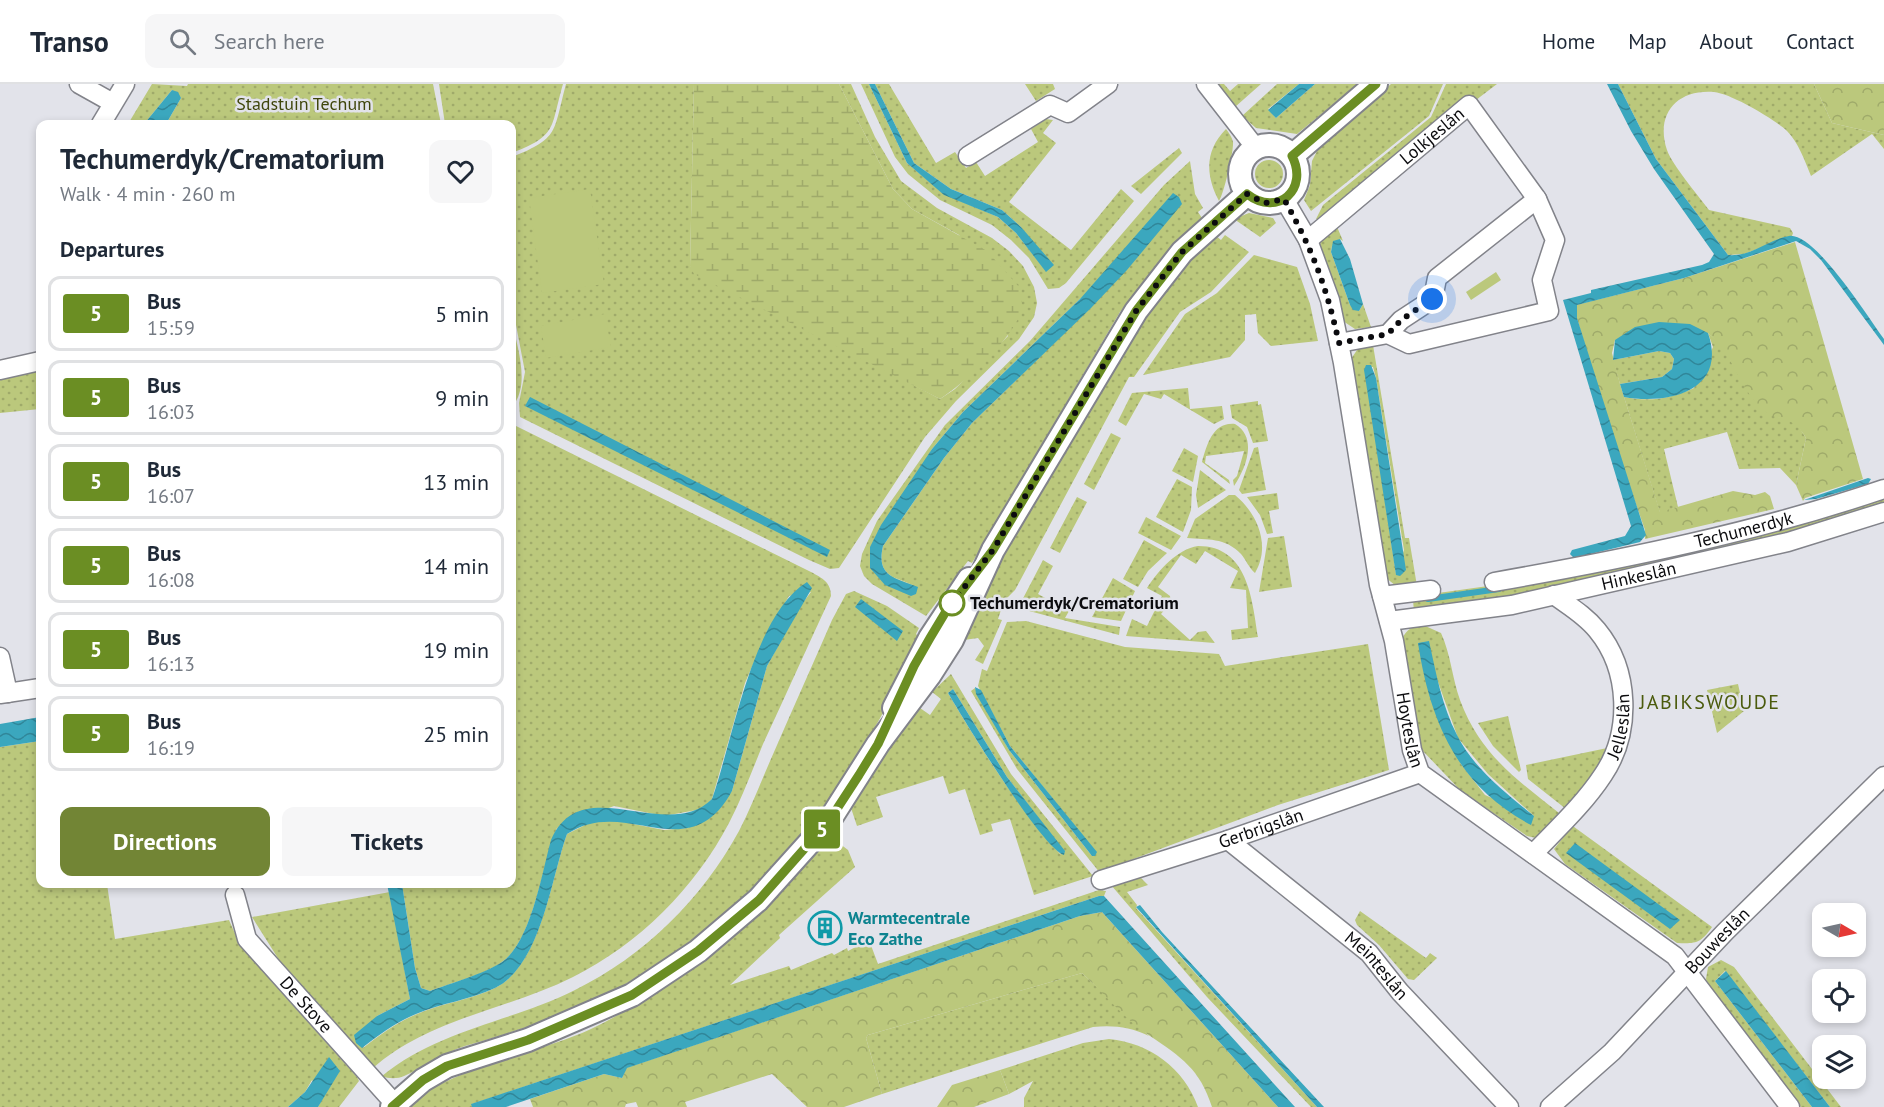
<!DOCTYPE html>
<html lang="en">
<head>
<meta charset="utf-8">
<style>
	body { margin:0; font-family:"PT Sans",sans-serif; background:#f6f6f7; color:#1f2937; height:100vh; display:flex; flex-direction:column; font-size:22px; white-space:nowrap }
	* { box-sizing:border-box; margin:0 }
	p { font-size:20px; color:#747a83 }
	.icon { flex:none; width:33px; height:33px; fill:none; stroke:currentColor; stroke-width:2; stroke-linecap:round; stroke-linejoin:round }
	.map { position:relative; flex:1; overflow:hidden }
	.sheet { position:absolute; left:36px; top:36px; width:480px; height:768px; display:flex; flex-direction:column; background:#fff; border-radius:12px; box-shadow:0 3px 9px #0003 }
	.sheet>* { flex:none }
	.badge { padding:0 12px; border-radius:4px; font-size:21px; line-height:39px }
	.needle { width:39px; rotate:99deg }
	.controls { position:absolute; left:1812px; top:819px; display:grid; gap:12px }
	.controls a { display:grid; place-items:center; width:54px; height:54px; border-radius:12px; background:#fff; box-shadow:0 3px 9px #0003; font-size:30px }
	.you { position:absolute; width:30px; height:30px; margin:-15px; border:4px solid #fff; border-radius:50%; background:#1a73e8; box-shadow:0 0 0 9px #1a73e833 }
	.map>.badge { position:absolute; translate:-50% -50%; box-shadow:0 0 0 3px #fff }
	h2 { padding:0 24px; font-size:22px; line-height:54px }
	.round { display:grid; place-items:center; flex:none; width:63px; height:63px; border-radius:12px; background:#f6f6f7 }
	.overview { display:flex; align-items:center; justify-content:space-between; height:102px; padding:0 24px }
	h1 { font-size:28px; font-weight:700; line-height:45px }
	.primary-button { display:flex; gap:12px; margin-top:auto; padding:12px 24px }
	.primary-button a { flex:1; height:69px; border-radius:12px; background:#728535; color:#fff; font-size:24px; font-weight:700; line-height:69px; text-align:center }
	.primary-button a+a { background:#f6f6f7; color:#1f2937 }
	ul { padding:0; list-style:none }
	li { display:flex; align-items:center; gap:18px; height:75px; margin:0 12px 9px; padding:0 12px; border:3px solid #e0e1e3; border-radius:12px }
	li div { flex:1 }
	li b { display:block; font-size:22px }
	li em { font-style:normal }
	li .badge { min-width:66px; font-weight:700; text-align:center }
	header { display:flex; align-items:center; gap:36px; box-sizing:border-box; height:84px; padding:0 30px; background:#fff; border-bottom:2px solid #e0e1e3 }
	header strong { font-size:28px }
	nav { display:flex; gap:33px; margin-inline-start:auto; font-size:21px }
	.search { width:420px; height:54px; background:#f6f6f7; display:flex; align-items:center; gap:15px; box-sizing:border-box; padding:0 21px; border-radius:12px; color:#747a83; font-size:22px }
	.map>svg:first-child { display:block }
	.green { fill:url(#green-dots); fill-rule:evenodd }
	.forest { fill:url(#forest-crowns) }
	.wetland { fill:url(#wetland-marsh) }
	.pitch { fill:#bbc87c }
	.water { fill:url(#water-waves) }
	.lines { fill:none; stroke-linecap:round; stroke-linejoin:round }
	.stream { stroke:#3ba7be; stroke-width:6 }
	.minor-casing { stroke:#82838a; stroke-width:21 }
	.tertiary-casing { stroke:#82838a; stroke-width:26 }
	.minor { stroke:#fff; stroke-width:18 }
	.tertiary { stroke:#fff; stroke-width:22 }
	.line-casing { stroke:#fff; stroke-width:14 }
	.line { stroke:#6b8e23; stroke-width:9 }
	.walk { stroke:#0b0b0e; stroke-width:6; stroke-dasharray:0 10.8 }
	.stop-dot { fill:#fff; stroke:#6b8e23; stroke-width:3 }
	.labels { text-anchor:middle; stroke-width:5; stroke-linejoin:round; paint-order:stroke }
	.park-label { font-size:18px; fill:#3f460b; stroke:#e2e3ea }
	.street-label { font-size:18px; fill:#0b0b0e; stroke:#e2e3ea }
	.stop-label { font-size:18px; font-weight:bold; fill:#0b0b0e; stroke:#e2e3ea; text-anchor:start }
	.culture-label { font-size:18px; font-weight:bold; fill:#0d838f; stroke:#e2e3ea; text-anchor:start }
	.neighbourhood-label { font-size:20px; letter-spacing:1.5px; fill:#4b5b0d; stroke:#e2e3ea }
</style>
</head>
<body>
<header>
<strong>Transo</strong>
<div class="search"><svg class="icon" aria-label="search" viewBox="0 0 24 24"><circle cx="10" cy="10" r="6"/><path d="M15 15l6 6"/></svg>Search here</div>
<nav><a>Home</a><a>Map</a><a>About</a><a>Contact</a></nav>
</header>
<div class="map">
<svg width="1884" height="1023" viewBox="0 0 1884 1023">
	<defs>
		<pattern id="green-dots" width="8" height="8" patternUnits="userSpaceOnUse" patternTransform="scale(1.5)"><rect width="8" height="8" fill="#bbc87c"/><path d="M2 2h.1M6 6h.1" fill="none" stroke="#9faa6a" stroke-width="1.8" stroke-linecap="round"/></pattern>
		<pattern id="forest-crowns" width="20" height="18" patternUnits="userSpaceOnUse" patternTransform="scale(1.5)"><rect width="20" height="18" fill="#bbc87c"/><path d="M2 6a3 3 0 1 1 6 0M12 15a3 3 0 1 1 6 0" fill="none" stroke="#9faa6a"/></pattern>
		<pattern id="wetland-marsh" width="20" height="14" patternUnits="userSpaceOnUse" patternTransform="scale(1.5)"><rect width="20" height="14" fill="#bbc87c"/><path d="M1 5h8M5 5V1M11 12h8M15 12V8" fill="none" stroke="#9faa6a"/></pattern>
		<pattern id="water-waves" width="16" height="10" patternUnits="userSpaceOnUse" patternTransform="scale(1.5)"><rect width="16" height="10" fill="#3ba7be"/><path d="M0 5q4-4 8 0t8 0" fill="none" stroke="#308699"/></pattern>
	</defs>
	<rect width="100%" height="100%" fill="#e2e3ea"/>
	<!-- green -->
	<path class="green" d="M152,0L187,2L188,0H433L441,40H166L181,14L172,6L144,40H128Z
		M439,0H563C550,45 558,51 512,69V40H445Z
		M566,0H694L690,182L940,315L955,305L1008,252L959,151L912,125L893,105L839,0H851L875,53L901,97L937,124L992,154L1009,167L1023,182L1034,203L1037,219L1034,233L1019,255L956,317L925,353L839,484L830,485L809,476L520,333L519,319L525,288L512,220V73C560,54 553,48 566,0Z
		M861,0H869L907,79L944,110L998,133L1016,149L1046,187L1021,143L1002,126L951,105L914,79L875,0H889L936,79L955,68L966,84L976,78L985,92L1038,58L1031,45L1046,35L1053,36L1043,49L1056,59L1009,118L1071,166L1121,105L1134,117L1066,199L1059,204L1048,205L1029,174L1011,156L992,141L940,116L908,90L895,73Z
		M1025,0H1053L1055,5L1036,17Z
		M1217,0H1224L1230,7L1238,0H1261L1235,23Z
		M1277,0H1299L1268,25L1276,34L1315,0H1358L1297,50L1256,44L1242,32Z
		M1391,0H1443L1429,32L1311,127L1304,116L1310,101L1312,77L1320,61Z
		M1446,0H1497L1476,16L1472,11L1320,135H1316L1323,121L1431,33Z
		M1618,0H1814L1832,39L1884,51V65L1872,50L1811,92C1805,77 1798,58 1787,47C1774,35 1732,10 1714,8C1677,5 1655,30 1667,66C1672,81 1698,111 1709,126L1790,144L1793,149L1792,152L1744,170L1728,171L1656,75Z
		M1226,45C1229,49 1232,53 1233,58C1234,66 1224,110 1219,117C1205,91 1205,66 1226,45Z
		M1179,64L1182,69L1141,110L1131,102Z
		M1255 90a14 14 0 1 1 28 0a14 14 0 1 1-28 0Z
		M1190,77L1195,110L1203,124L1198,128L1202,134L1161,175L1120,228L972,479L968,477L926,532L872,500L864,492L860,482L862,470L877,437L945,341L1030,257L1164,101ZM1150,158L1090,224L972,339L944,374L883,462C876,492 894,494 918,503L870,484L932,365L963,328L1080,215Z
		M1249,129L1273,134L1276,139L1260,153L1234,135Z
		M1335,138L1343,157L1340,155L1332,162L1331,168L1350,221L1359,227L1363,220L1371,243L1355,245L1343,237L1319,165L1322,153Z
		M1215,151L1221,156L1225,151L1249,168L1211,208L1180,228L1134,293H1129L1015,506L1004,517L998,535L1002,536L983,580L975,576L984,562L978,554L964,556C997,477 1039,404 1084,331C1122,267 1160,202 1215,151Z
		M1254,171L1297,183L1310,220L1318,257L1271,262L1258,249L1256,230L1245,231V256L1230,273L1143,291L1185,230L1217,209Z
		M512,237C517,263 531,301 512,323Z
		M1708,249L1722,261L1748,307L1778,333L1791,336L1799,343L1806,354L1796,401L1780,384L1739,385L1727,348L1664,365L1678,423L1660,429L1624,313C1651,318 1669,315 1694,304L1713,263Z
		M1373,261L1405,454H1409L1417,502H1396L1385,493L1351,275L1357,266ZM1365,283H1373L1376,294L1404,466L1396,490Z
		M1659,267L1670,269L1674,275L1672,285L1662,293L1620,300L1613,276Z
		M40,285V325L0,329V295Z
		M1188,304L1190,325L1222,322L1224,335L1214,340L1164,310L1161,315L1144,310L1126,342L1118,337L1132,309Z
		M1258,317V321L1261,320L1268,357L1253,359L1247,343L1232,334L1230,321Z
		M512,340L811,488C822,494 831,498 831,512C808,561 786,611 763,660C752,687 742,714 729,739C695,804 639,860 573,893C507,926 430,934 373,984L286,887L252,833L390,808L410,915L377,932L363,964C380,951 397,938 417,930C442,919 471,916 495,904C541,881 551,794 567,750L591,738L613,736L664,746L688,744L732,707L767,582L801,521L811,508L789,512L764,555L745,599L712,715L702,725L664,732L614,722L557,744C542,779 534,856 502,878C484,891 451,899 430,907L421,904L415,884L402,800H512Z
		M1235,340C1258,354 1246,384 1234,402L1233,396L1237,392L1244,367L1206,372L1205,379L1229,396L1230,400L1202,378C1207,360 1213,338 1235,340Z
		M1111,349L1121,354L1094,406L1084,400Z
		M1258,363L1266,406L1242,410L1239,406L1254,364Z
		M1184,364L1198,372L1193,398L1172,387Z
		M1200,386L1226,406L1198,424L1196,411Z
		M1177,395L1192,403L1191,426L1183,448L1156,433Z
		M1277,409L1279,425L1269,427L1273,449L1267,450L1260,431L1247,413Z
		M1884,409V419C1730,468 1573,503 1414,528L1413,516L1424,511L1488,502Z
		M1229,411H1235C1258,430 1271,462 1255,489C1249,484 1246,476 1241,470C1225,453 1207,456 1187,454L1195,435Z
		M1077,413L1087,418L1060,469L1050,464Z
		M1146,433L1181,452L1171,466L1138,449Z
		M1284,452L1292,503L1259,508L1268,454Z
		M1144,456L1167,469L1148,487L1138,503L1123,495Z
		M1198,462C1248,462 1252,515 1258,553L1232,556L1231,546L1248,544L1246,506L1230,504L1238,487L1205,467L1196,480L1181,471L1158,503L1170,512L1171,518L1161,530L1190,556L1198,548L1206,547L1215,559L1126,552L1132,535L1147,542L1162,512L1147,504C1158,487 1177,465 1198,462Z
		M1043,476L1053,482L1038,510L1069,527L1065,534L1120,543L1119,551L1018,524Z
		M1113,494L1135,507L1121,537L1092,533Z
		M854,507L887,522L919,544L916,550L921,555C902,591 885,629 863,663C800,767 714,855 605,911C561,934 512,948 465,962C442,969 425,983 404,992C398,995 388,995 382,992C438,946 511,938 575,906C644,872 702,815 739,747C752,722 762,695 774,668C793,624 813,580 832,536L846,510Z
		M1026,537L1125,563L1219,570L1225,582L1368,560L1389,686L1278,721L1128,777L1131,781L1100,789L1017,685L971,607L975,604L1009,666L1092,772H1094L1096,768L1010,662L978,602L982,585L987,587L1007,538Z
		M1423,541L1441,549C1451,571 1452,594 1460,616C1480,670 1516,695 1559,729L1552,741L1536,754L1527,752L1461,707L1421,665L1402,555C1407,545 1412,542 1423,541ZM1418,558L1438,598L1458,654L1488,690L1534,732L1485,711L1461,680Z
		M951,590L1011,690L1093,792L1034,811L1010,735L991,740L993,747L980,751L965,705L949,710L943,692L876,713L883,733L857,742L851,724L904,638L908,641L920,624L930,631L941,615L932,608ZM953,605L1007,693L1053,753L1061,771C1017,722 981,665 948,609Z
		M1738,600L1744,627L1717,649L1707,606Z
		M1508,632L1521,686L1519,688L1493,662L1478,639Z
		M40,657V800H107L115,855L229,836L241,863L357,993L359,997L339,1023H318L323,1013L312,996L305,1008L288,1023H0V663Z
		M1612,663L1605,678L1566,725L1528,695L1526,681Z
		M1570,740L1712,843C1701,859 1696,860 1677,859L1565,780L1554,765L1566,750Z
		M831,753L848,766L855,783L779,851L780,854L730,901L789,882L791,886L832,869L834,871L847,864L848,867L869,856L878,880L1099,806L1106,807L1104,812H1099L472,1020V1023H408C442,986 543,968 591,945C685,899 764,831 831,753Z
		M1141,794L1148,801L1127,808L1137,821L1136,824L1317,1023H1311L1207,913L1111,801Z
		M1360,827L1426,874L1430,869L1437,874L1414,896L1408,895L1379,861L1357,841L1355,836Z
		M1721,876L1734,883L1841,1023H1830L1725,887L1715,897L1812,1023H1801L1709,903L1706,895L1708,883Z
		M1082,889L1149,952C1130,943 1114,941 1093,943L882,1010L866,954L868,951Z
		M1109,955C1150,959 1184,984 1198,1023H1024V1014L1033,997L1009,1010L1000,986L1083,959Z"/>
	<!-- forest -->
	<path class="forest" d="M1814,0H1884V51L1832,39Z
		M1795,158L1863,395L1805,414L1803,417L1796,401L1806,354C1791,328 1777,340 1761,324C1738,302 1734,271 1708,249L1615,256L1612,269L1620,300L1660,428L1733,407L1755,411L1765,408L1770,412L1774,425L1645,455V446L1614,357L1575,228L1576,221L1684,194Z
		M1102,828L1278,1023H1212C1200,985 1181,973 1150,952C1125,936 1104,909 1082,889L868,951L866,954L882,1010L844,1023H807L772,990L685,1018L687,1023H638L636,1018L626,1020L625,1023H533L530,1015L604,990L622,994L626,984L1080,832Z
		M1000,986L1009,1010L974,1023H937L952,1001Z"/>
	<!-- wetland -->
	<path class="wetland" d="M694,0H839L893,105L912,125L987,167L1020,204C1021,213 1023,222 1020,231C1007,260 966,298 940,315L694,190L690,182Z"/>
	<!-- pitch -->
	<path class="pitch" d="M590,105L604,200L542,209L529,114Z
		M1496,188L1501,196L1471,216L1466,208Z
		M605,230L611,263L546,274L541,242Z"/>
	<!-- water -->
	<path class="water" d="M869,0H875L914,79L951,105L1002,126L1021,143L1054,181L1046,188L1016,149L998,133L944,111L907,79Z
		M1299,0H1315L1276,34L1268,26Z
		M1607,0H1618L1656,75L1728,171C1751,173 1767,156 1789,152C1815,148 1869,235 1884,255V261L1821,176L1810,165L1796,157L1684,194L1577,221V234L1646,451L1640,458L1574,474L1570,470L1572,466L1625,452L1631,442L1563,216L1591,209V206L1702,181L1709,178L1714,170L1654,85L1631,47Z
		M172,6L178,8L181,14L166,40H144Z
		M1173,109L1179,113L1182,120L1127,186L1091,224L972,339L944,374L883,462C876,492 894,494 918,503L916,510L911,512L885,501L870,484V463L881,441L932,365L963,328L1080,215Z
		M1340,155L1350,175L1363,220L1359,227L1353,226L1350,221L1331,168L1333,157Z
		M1659,238L1690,240L1708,249C1728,307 1668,321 1624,313L1620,300L1662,293L1672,285L1674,275L1670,269L1659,267L1613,276L1615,256L1635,243Z
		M1366,281H1371L1376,294L1406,486L1400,492L1396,491L1364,286Z
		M530,313L830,466L827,473L525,322Z
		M1868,394L1871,395L1868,400L1816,415L1804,416Z
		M807,498L812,504L767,582L732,707C688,787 626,710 567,750C551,794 541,882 495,904C470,916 441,919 416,930C396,938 379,951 362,964L356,959L354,951L377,932L410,915L387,800H402L415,884L421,904L430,907C451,899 484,890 502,878C531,858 542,788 551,756C581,685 667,760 712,715C733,656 752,532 807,498Z
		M861,515L903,547L897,557L855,523Z
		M1429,557C1436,589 1442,622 1457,651C1473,684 1507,710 1534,732L1531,741C1457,702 1430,637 1418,559Z
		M975,603L981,606L1010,662L1097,768L1095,772H1092L1009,666L976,610Z
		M953,605L1007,693L1065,767L1064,771C1041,763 964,636 948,609Z
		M40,633V657L0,663V640Z
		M1575,759L1680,836L1670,845L1566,769Z
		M1099,812H1104L1295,1023H1278L1102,828L1080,832L627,984L622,994L604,990L506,1023H472L471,1020Z
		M1140,821L1162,848L1324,1023H1317L1136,823Z
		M1726,887L1830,1023H1812L1715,897Z
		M329,973L340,987L318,1023H288L305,1008Z"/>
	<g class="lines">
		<!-- stream -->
		<path class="stream" d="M1428,515L1499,505"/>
		<!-- minor casing -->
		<g class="minor-casing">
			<g id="minor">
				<path d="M79,0L113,19"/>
				<path d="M1206,0L1255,63"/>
				<path d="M101,40L125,0"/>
				<path d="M968,72L1050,21L1068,29L1108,0"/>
				<path id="s1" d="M1284,115L1308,156L1330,216L1343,279L1379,501L1394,557L1412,666L1420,689L1675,872L1790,1023"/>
				<path id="s2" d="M1308,156L1469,21L1537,115"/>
				<path d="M1339,259L1388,250L1409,260L1549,227L1542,196L1555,156L1537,115L1437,194L1433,215L1401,236L1388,250"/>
				<path d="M0,286L40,277"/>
				<path id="s3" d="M1494,498C1625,475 1758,448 1884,405"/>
				<path d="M1382,512L1431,506"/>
				<path id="s4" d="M1389,537L1512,521L1788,458L1884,428"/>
				<path d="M0,573L8,609"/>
				<path d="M0,610L40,604"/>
				<path id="s5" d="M1228,756L1369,869L1400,908L1509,1023"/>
				<path id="s6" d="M1533,770C1557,745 1584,720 1603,691C1632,648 1630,586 1597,546C1585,531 1569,522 1554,511"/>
				<path id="s7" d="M1101,796L1228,756L1420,689"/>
				<path id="s8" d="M235,811L247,855L395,1020"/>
				<path id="s9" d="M1550,1023L1612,968L1725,848L1884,692"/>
			</g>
		</g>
		<!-- tertiary casing -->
		<g class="tertiary-casing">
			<path id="tertiary" d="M1240 90a29 29 0 1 1 58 0a29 29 0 1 1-58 0Z
				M1292,72L1376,0
				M894,624L930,554L969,495
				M392,1023L423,996L447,982L528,956L632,911L698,867L758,816L829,737L878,660L929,592L952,556L993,466L1136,227L1182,168L1247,110"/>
		</g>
		<!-- minor -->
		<use href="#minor" class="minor"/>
		<!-- tertiary -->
		<use href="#tertiary" class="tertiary"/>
	</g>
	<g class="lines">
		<!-- line casing -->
		<g class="line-casing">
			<path id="line" d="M392,1023L423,996L447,982L528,956L632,911L698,867L759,816L829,737L859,691L878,660L914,582L930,554L945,529L993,466L1136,227L1182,168L1247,110C1278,134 1309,105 1292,72L1376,0"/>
		</g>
		<!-- line -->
		<use href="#line" class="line"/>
		<!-- walk -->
		<path class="walk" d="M952,519L993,466L1136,227L1182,168L1247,110L1265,119L1284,115C1313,167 1326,201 1339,259L1388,250L1401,236L1432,215"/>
	</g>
	<!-- icons -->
	<defs>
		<g id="building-ring" transform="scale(1.725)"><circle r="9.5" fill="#e2e3ea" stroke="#0f9aa8" stroke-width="1.5"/><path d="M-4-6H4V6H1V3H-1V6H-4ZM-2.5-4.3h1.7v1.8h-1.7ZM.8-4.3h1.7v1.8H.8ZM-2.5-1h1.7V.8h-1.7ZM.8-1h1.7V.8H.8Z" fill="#0f9aa8"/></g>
	</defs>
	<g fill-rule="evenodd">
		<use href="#building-ring" x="825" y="844"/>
	</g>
	<!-- markers -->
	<circle class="stop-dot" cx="952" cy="519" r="12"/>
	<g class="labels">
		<!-- park labels -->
		<g class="park-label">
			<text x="304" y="26">Stadstuin Techum</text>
		</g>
		<!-- street labels -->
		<g class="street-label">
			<text dy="6" stroke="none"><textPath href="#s2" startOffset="162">Lolkjeslân</textPath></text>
			<text dy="6" stroke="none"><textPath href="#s3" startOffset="255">Techumerdyk</textPath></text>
			<text dy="6" stroke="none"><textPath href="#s4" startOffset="254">Hinkeslân</textPath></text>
			<text dy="6" stroke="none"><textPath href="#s6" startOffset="158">Jelleslân</textPath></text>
			<text dy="6" stroke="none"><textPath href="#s1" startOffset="549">Hoyteslân</textPath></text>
			<text dy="6" stroke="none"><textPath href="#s7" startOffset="168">Gerbrigslân</textPath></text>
			<text dy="6" stroke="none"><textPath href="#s9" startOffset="236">Bouweslân</textPath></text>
			<text dy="6" stroke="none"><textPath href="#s5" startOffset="195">Meinteslân</textPath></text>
			<text dy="6" stroke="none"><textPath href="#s8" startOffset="134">De Stove</textPath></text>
		</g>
		<!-- stop labels -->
		<g class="stop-label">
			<text x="970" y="525">Techumerdyk/Crematorium</text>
		</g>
		<!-- culture labels -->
		<g class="culture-label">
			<text x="848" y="840">Warmtecentrale<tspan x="848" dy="21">Eco Zathe</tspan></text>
		</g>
		<!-- neighbourhood labels -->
		<g class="neighbourhood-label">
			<text x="1710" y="625">JABIKSWOUDE</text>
		</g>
	</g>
</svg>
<div class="controls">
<a><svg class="needle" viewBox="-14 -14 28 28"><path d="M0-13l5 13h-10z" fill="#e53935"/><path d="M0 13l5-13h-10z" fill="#747a83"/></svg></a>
<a><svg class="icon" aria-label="locate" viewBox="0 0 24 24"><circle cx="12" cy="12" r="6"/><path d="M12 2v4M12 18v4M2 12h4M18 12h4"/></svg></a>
<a><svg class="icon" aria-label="layers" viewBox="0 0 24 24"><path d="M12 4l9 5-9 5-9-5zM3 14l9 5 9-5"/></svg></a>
</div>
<div class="you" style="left:1432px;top:215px"></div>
<b class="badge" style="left:822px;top:745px;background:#6b8e23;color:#fff">5</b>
<section class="sheet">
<div class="overview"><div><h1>Techumerdyk/Crematorium</h1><p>Walk · 4 min · 260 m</p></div><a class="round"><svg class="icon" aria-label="heart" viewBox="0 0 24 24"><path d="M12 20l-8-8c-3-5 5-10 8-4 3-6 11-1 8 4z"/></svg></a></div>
<h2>Departures</h2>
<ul>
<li><span class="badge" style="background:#6b8e23;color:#fff">5</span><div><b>Bus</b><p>15:59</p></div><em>5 min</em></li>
<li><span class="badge" style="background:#6b8e23;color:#fff">5</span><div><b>Bus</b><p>16:03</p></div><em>9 min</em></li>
<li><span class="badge" style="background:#6b8e23;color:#fff">5</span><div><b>Bus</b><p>16:07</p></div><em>13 min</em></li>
<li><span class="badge" style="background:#6b8e23;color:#fff">5</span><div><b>Bus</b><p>16:08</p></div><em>14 min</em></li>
<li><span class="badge" style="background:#6b8e23;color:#fff">5</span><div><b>Bus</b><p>16:13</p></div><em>19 min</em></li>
<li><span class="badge" style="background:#6b8e23;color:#fff">5</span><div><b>Bus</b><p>16:19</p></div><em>25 min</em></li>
</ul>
<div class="primary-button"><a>Directions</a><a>Tickets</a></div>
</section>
</div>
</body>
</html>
